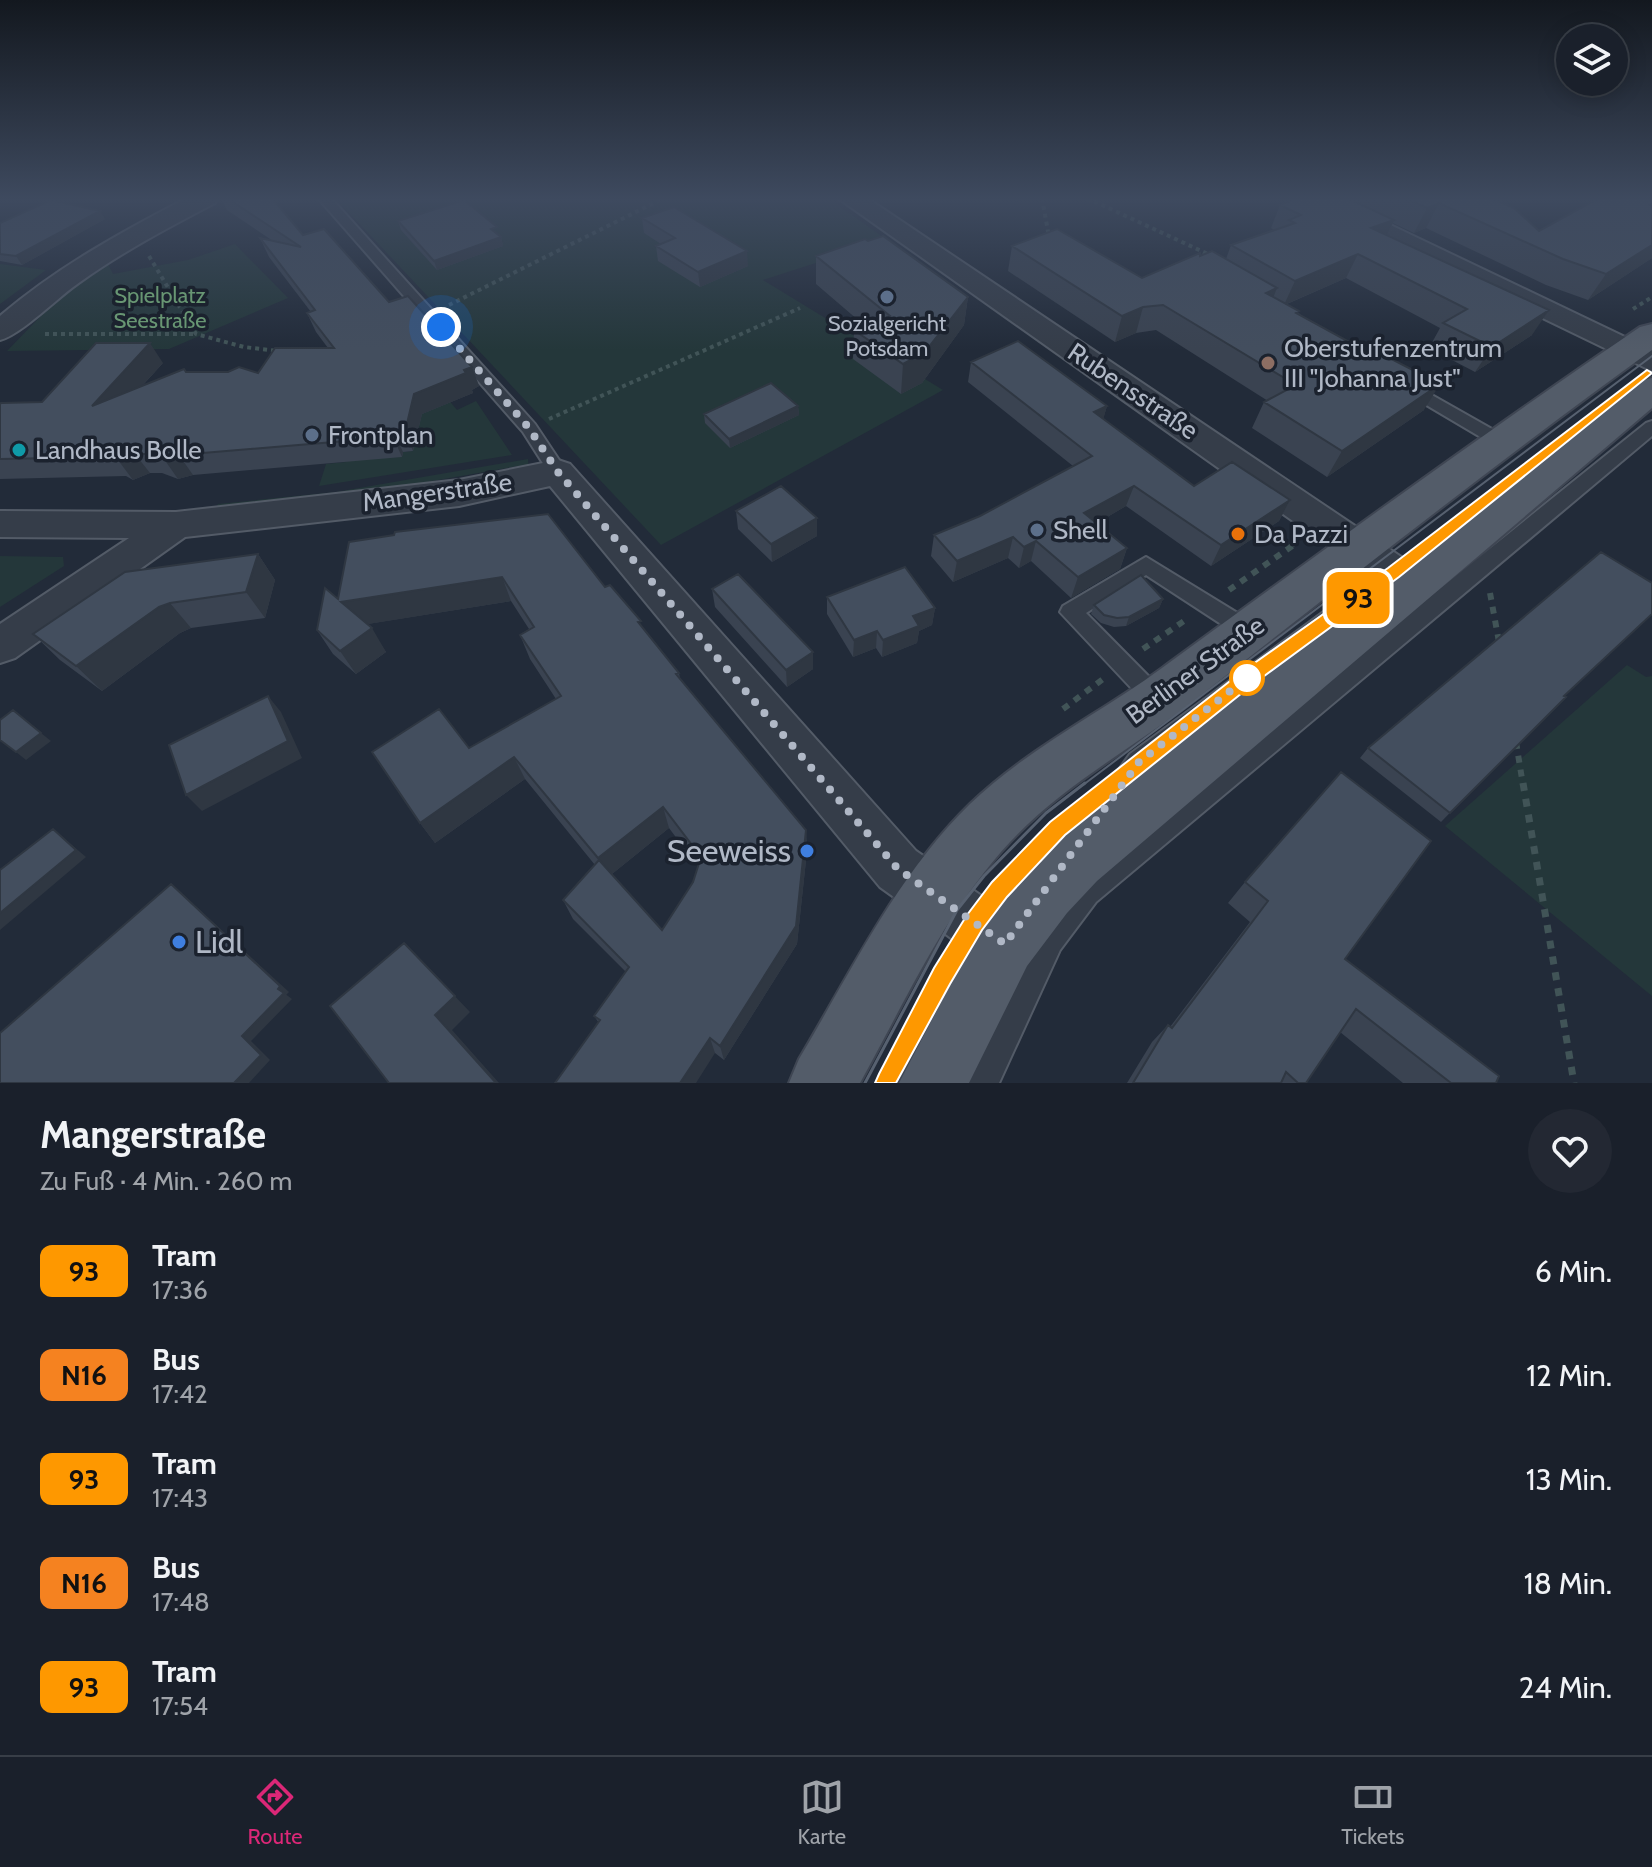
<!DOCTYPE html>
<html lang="de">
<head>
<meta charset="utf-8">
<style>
	body { margin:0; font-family:Cabin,sans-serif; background:#232833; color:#f1f3f6; height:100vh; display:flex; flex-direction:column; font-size:30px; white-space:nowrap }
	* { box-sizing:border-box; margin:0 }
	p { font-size:26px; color:#9fa3a9 }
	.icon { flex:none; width:44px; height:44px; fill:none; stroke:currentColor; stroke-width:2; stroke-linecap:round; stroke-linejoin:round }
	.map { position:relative; height:1083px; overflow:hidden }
	.details { display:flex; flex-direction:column; background:#1a202b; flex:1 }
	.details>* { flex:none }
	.badge { padding:0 16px; border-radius:12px; font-size:28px; line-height:52px }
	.buttons { position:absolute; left:1556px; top:24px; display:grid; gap:16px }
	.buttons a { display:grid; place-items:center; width:72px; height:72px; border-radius:50%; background:#1a202b; box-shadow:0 4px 20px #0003,0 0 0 2px #383e47; font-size:40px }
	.you { position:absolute; width:40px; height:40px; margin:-20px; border:6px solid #fff; border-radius:50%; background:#1a73e8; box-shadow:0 0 0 12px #1a73e833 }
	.map>.badge { position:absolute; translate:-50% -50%; box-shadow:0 0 0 4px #fff }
	.round { display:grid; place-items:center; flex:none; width:84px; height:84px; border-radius:42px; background:#232833 }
	.head { display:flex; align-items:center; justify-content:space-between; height:136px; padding:0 40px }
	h1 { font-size:38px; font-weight:700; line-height:60px }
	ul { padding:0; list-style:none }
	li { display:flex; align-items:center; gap:24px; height:104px; padding:0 40px }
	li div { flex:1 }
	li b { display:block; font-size:30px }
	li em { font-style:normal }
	li .badge { min-width:88px; font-weight:700; text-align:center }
	.tab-bar { display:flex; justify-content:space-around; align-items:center; height:112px; border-top:2px solid #383e47; background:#1a202b; font-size:22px; color:#9fa3a9 }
	.tab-bar a { display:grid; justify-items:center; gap:4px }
	.tab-bar .active { color:#db2777 }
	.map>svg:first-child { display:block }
	.green { fill:#24373a }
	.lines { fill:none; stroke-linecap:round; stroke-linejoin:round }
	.service-casing { stroke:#535b67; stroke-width:4 }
	.minor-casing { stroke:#535b67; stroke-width:4 }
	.primary-casing { stroke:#3f4653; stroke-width:4 }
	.path-far2 { stroke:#415457; stroke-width:4; stroke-dasharray:4 4; stroke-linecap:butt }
	.path-far1 { stroke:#415457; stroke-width:6; stroke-dasharray:7 7; stroke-linecap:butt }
	.path { stroke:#415457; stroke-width:7; stroke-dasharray:8 8; stroke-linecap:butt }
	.service { fill:#353d49; fill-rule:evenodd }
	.minor { fill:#353d49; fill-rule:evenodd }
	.primary { fill:#535c69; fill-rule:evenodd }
	.tram-far1 { stroke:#576170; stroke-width:2 }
	.tram { stroke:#576170; stroke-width:3 }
	.wall { fill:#3a4351; fill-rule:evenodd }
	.shaded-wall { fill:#2f3742 }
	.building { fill:#434e5e; stroke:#2f3742; stroke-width:2 }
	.line { fill:#fe9800; stroke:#fff; stroke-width:2 }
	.walk { stroke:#b0b8c6; stroke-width:8; stroke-dasharray:0 14.4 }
	.service-dot { fill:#5c6f8a; stroke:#1b222e; stroke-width:3 }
	.education-dot { fill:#8d6e63; stroke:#1b222e; stroke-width:3 }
	.culture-dot { fill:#0f9aa8; stroke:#1b222e; stroke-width:3 }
	.food-dot { fill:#e8710a; stroke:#1b222e; stroke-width:3 }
	.stop-dot { fill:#fff; stroke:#fe9800; stroke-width:4 }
	.shop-dot { fill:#3f7fe0; stroke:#1b222e; stroke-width:3 }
	.labels { text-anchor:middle; stroke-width:7; stroke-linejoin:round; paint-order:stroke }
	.far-park-label { font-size:22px; fill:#689673; stroke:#1b222e }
	.far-poi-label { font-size:22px; fill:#b0b8c6; stroke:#1b222e }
	.poi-label { font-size:26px; fill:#b0b8c6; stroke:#1b222e; text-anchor:start }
	.street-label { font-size:26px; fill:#b0b8c6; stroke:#1b222e }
	.near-poi-label { font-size:32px; fill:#b0b8c6; stroke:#1b222e; text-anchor:end }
</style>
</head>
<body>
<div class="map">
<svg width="1652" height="1083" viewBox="0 0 1652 1083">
	<rect width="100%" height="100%" fill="#222b39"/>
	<!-- green -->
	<path class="green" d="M356,198H828L887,240L763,280L943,390L661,545L340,203Z
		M235,244L288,298L169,349L7,351L71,285L106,260L113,274L188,260Z
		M0,264L46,270L0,304Z
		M437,386L457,410L476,401L512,455L319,486L326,464L346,462L348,458L401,457L403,452L413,451L407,436Z
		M528,459L529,473L519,475L518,466L335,498L215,509L218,504L336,492Z
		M0,556L63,557L64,566L0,607Z
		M1627,665L1646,677L1652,676V996L1445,826Z"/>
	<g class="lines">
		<!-- service casing -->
		<g class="service-casing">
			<path id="service" d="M318,198H331L535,424L567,472L565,476H551L523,432Z
				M1407,381L1506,437L1509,441L1500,447L1494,445L1401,390L1399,386Z
				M1652,421V436L1096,902L1060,950L999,1083H967L1040,930L1076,882L1646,423Z
				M1146,557L1257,625L1260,631L1257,637L1249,640L1241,637L1146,575L1086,613L1165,693L1169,700L1165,707L1157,710L1149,707L1060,612L1063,606Z
				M1404,562L1411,565L1414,570L1411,575L1399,579L1148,770L1111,822L1102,826L1093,822L1089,814L1093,806L1130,754L1386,566Z"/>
		</g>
		<!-- minor casing -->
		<g class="minor-casing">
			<path id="minor" d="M187,198H218L215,203C169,227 122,252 80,282C59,296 21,335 0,340V316C56,268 121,232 187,198Z
				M838,198H867L1428,575L1434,586L1428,597L1414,601L1400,597Z
				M1302,198H1334L1652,350V371L1305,203Z
				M558,460L570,464L916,851L1024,925L1032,944L1024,963L1005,971L986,963L880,887L550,486L459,506L185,537L15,658L0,663V624L129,538L0,537V511L176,512L459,480Z"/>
		</g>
		<!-- primary casing -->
		<g class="primary-casing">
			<path id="primary" d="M1652,324V350C1497,462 1347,581 1196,699C1135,747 1063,785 1010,842C945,912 906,1000 860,1083H789L799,1059C851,972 897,875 970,804C1027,749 1099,714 1162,668C1321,552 1478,437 1640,327Z
				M1652,378V408L1097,881L1067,913L1027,966L969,1083H899L983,922L1025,871L1055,841L1639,381Z"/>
		</g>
		<!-- path-far2 -->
		<path class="path-far2" d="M1042,198L1049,237
			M1087,198L1210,255
			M149,256L196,334L244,347L277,351
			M449,305L664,198
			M1633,309L1652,297
			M45,334H195
			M549,419L800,308
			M1292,546L1296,543"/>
		<!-- path-far1 -->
		<path class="path-far1" d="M1229,590L1295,544
			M1490,593L1499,642
			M1143,649L1184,621
			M1063,709L1103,679
			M1516,742L1523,785"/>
		<!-- path -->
		<path class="path" d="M1523,783L1574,1083"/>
		<!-- service -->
		<use href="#service" class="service"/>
		<!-- minor -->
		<use href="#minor" class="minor"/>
		<!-- primary -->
		<use href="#primary" class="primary"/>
		<!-- tram-far1 -->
		<path class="tram-far1" d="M1083,785L1652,356
			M1111,785C1289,645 1472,511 1652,373"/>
		<!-- tram -->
		<path class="tram" d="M865,1083L957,910L984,876L1046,813L1085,783
			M887,1083C921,1018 952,951 997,892C1029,849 1072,816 1114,783"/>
	</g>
	<!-- wall -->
	<path class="wall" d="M221,198H272L303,235L472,367L479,386L472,390L473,393L422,414L413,451L403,452L402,457L193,475L178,479L162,473H150L133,480L126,476L0,479V404L42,402L163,363L143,385L186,372L258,373L328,348L316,332L307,313L311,312L269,257L260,238L273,241L227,210Z
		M1297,198H1491L1539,231L1652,198V258L1588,300L1546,285L1426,228L1414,233L1393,223L1387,236L1532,335L1475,372L1429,348L1440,328L1346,278L1287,304L1424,410L1327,477L1252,428L1264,402L1268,401L1156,330L1136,333L1115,342L1008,271L1012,246L1142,278L1200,256L1226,259L1231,245L1274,230L1271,228L1280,205Z
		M642,218L748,266L700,287L658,261L656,246L661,244L644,233Z
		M105,219L22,265L0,261V223Z
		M398,221L499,236L501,237L503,246L437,270L401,230Z
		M816,256L968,297L964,325L922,383L901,394L853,359L854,330L865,326L816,284Z
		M971,362L1107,406L1103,419L1194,486L1290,500L1279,521L1211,566L1126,506L1097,523L1127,548L1120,569L1071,598L1031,561L1019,568L1008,558L953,582L931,556L934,535L980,516L1073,466L968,382Z
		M798,406L799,415L730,448L705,423L704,414Z
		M736,511L817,536L772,562L738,529Z
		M349,542L605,587L642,627L679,673L680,679L806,830L807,851L797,944L724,1060L715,1053L599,1023L594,1016L626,972L573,919L563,900L595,865L525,779L435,843L420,823L469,748L556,699L530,659L520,635L529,629L511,601L367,624L386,652L356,674L333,654L317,630L338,599ZM669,828L698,867L693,882L662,930L612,874Z
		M258,554L275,580L265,618L191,628L180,633L102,691L60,660L33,634Z
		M712,589L813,652V669L787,687L715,607Z
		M827,597L935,608L932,625L919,631L917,643L882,657L876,648L853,657L827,614Z
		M1163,599L1159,608L1126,626L1114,627L1101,623L1091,614L1094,605Z
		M1564,696L1441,822L1360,758L1368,748Z
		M1245,882L1345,959L1496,1083H1403L1340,1032L1306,1083H1127L1152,1042L1168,1025L1170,1027L1250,922L1228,903Z"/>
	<!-- shaded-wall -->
	<path class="shaded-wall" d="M1439,203L1426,228L1414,233L1427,208Z
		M100,211L105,219L22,265L16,256Z
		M1394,220L1383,244L1371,228Z
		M501,237L503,246L437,270L434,261Z
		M1652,245V258L1588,300L1606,274Z
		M747,251L748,266L700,287L698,272Z
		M1358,254L1346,278L1284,305L1295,281Z
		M1277,288L1267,313L1266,293Z
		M968,297L964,325L922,383L901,394L903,364Z
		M1143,307L1136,333L1115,342L1122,316Z
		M1549,310L1532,335L1475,372L1492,347Z
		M150,343L163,363L106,425L92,406Z
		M472,367L479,386L472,390L473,393L422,414L413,451L405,432L414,394Z
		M1440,384L1424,410L1327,477L1342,451Z
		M798,406L799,415L730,448L729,439Z
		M1107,406L1101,427L1094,412Z
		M394,433L403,452L402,457L393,437Z
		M135,454L150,473L133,480L118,460Z
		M179,455L193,475L178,479L164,459Z
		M1134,486L1126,506L1078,534L1084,513Z
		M1290,500L1279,521L1211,566L1221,545Z
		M817,518V536L772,562L771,544Z
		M1013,537L1008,558L953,582L957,561Z
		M1036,541L1031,561L1019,568L1024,547Z
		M1127,548L1120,569L1071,598L1078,577Z
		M258,554L275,580L265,618L246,592Z
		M502,577L511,601L356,626L341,602Z
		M1163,599L1159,608L1126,626L1129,617Z
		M170,603L191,628L180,633L102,691L76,666L159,607Z
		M935,608L932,625L919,631L917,643L882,657L883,640L913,616Z
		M372,628L386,652L356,674L340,651Z
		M877,631L876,648L853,657L854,640Z
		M813,652V669L787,687L786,670Z
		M268,696L281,712L302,758L202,811L186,795Z
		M41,733L51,741L26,760L16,752Z
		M514,757L525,779L435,843L420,823Z
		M663,807L669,828L607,878L598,858Z
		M53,829L86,857L0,930V913Z
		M806,830L807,851L797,944L724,1060L720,1046Z
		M171,884L180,892L289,992L286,995L278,989Z
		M404,943L470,1012L452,1030L499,1083H496L435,1015Z
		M284,993L292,999L251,1041L270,1060L249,1083H234L242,1036Z
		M710,1038L715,1053L696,1083H680Z"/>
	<!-- building -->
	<path class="building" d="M227,198H272L303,235L324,229L389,302L408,296L472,367L464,370L466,373L414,394L405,432L394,433L393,437L179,455L164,459L147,454H135L118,460L110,457L0,459V404L1,403L42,402L96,343H150L92,406L184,369L186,372H228L239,367L258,373L275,348H334L307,313L315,310L260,238L301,247Z
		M1297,198H1347L1394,220L1371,228L1549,310L1492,347L1443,323L1467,309L1358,254L1295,281L1231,245L1295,223L1289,220L1301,215L1280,205Z
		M1406,198H1491L1514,208L1539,231L1599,198H1652V204L1650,205L1652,206V245L1606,274L1563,259L1439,203L1427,208Z
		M51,200L100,211L16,256L0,254V223Z
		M464,200L497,227L491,229L501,237L434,261L398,221Z
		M674,207L747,251L698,272L656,246L675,238L642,218Z
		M1057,229L1142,278L1200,253V256L1212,251L1277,288L1266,293L1299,311L1296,313L1373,355L1378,352L1440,384L1342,451L1264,402L1296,385L1163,305L1143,307L1122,316L1012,246Z
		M883,236L968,297L924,353L903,364L854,330L890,316L816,256L865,239L868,241Z
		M1018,341L1107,406L1094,412L1194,486L1232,462L1290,500L1221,545L1134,486L1084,513L1127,548L1078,577L1036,541L1024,547L1013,537L957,561L934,535L980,516L1092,456L971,362Z
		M771,383L798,406L729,439L704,414Z
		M781,486L817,518L771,544L736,511Z
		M548,514L605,587L610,585L641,621L638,622L679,673L676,674L806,830L796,926L720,1046L710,1038L680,1083H555L600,1020L594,1016L629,967L563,900L599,860L662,930L693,882L701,857L663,807L598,858L514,757L420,823L372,752L439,709L469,748L561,696L520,635L534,627L502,577L341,602L372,628L340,651L317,630L325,588L338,599L349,542L394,535L395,532Z
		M1601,552L1652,583V614L1564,696L1566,697L1450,813L1368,748Z
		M258,554L246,592L170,603L159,607L76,666L33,634L125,572Z
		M905,567L935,608L913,616L919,626L883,640L877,631L854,640L827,597Z
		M738,574L813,652L786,670L712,589Z
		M1141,575L1163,599L1129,617L1117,618L1104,615L1094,605Z
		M268,696L288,741L186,795L169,745Z
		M13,710L41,733L16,752L0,740V720Z
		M1341,772L1431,841L1345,959L1499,1076L1496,1083H1451L1356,1009L1306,1083H1298L1286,1072L1281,1083H1133L1168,1025L1172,1028L1268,901L1245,882Z
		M53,829L76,850L0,913V870Z
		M171,884L280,986L278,989L284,993L242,1036L261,1055L234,1083H0V1033Z
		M404,943L455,996L435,1015L496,1083H389L330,1006Z"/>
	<!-- sky -->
	<linearGradient id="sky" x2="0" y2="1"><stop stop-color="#13181f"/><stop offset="0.57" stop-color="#3e4a5f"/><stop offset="1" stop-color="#3e4a5f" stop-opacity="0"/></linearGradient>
	<rect width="1652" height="350" fill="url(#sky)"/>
	<!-- line -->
	<path class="line" d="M1647,370L1652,373L1399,577L1252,685L1065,835L1007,897L982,930L950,984L896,1083H875L879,1074L934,968L967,915L992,882L1050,822L1239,674L1388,568Z"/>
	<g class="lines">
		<!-- walk -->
		<path class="walk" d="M441,327L529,428L558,472L898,869L1005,944L1139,762L1247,678"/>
	</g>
	<!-- markers -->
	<g class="service-dot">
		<circle cx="887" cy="297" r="8"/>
		<circle cx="312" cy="435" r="8"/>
		<circle cx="1037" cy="530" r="8"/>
	</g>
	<circle class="education-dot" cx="1268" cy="363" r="8"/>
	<circle class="culture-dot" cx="19" cy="450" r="8"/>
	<circle class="food-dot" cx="1238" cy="534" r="8"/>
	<circle class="stop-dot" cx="1247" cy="678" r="16"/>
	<g class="shop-dot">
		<circle cx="807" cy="851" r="8"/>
		<circle cx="179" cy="942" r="8"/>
	</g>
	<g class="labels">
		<!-- far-park labels -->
		<g class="far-park-label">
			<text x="160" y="303">Spielplatz<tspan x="160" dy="25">Seestraße</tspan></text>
		</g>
		<!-- far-poi labels -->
		<g class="far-poi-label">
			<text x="887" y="331">Sozialgericht<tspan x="887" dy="25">Potsdam</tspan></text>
		</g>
		<!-- poi labels -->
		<g class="poi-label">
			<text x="1284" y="357">Oberstufenzentrum<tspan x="1284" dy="30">III "Johanna Just"</tspan></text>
			<text x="328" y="444">Frontplan</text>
			<text x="35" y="459">Landhaus Bolle</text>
			<text x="1053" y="539">Shell</text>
			<text x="1254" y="543">Da Pazzi</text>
		</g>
		<!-- street labels -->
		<g class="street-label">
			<text transform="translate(1133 391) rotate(34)" y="9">Rubensstraße</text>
			<text transform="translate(437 492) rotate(-8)" y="9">Mangerstraße</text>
			<text transform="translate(1195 670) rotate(-36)" y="9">Berliner Straße</text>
		</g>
		<!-- near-poi labels -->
		<g class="near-poi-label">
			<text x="791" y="862">Seeweiss</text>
			<text x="195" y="953" text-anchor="start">Lidl</text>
		</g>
	</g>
</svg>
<div class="buttons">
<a><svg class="icon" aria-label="layers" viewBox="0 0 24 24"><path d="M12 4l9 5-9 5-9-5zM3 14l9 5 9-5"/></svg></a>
</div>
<div class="you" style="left:441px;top:327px"></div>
<b class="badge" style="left:1358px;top:598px;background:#fe9800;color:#111">93</b>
</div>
<section class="details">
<div class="head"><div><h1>Mangerstraße</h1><p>Zu Fuß · 4 Min. · 260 m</p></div><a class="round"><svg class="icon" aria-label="heart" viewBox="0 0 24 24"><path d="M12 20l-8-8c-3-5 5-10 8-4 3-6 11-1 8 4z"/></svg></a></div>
<ul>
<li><span class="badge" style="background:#fe9800;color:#111">93</span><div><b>Tram</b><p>17:36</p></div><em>6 Min.</em></li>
<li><span class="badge" style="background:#f58220;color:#111">N16</span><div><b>Bus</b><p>17:42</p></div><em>12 Min.</em></li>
<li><span class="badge" style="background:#fe9800;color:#111">93</span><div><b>Tram</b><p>17:43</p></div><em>13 Min.</em></li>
<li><span class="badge" style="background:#f58220;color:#111">N16</span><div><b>Bus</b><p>17:48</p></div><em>18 Min.</em></li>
<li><span class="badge" style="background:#fe9800;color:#111">93</span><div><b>Tram</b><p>17:54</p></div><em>24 Min.</em></li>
</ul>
</section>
<nav class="tab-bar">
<a class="active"><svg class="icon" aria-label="directions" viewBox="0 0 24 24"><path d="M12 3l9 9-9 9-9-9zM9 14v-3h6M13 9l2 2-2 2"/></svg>Route</a>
<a><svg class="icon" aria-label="map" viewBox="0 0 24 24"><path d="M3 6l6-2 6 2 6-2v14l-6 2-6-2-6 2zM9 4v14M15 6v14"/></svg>Karte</a>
<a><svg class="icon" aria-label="tickets" viewBox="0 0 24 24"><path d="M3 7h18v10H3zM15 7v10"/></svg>Tickets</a>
</nav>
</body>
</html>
